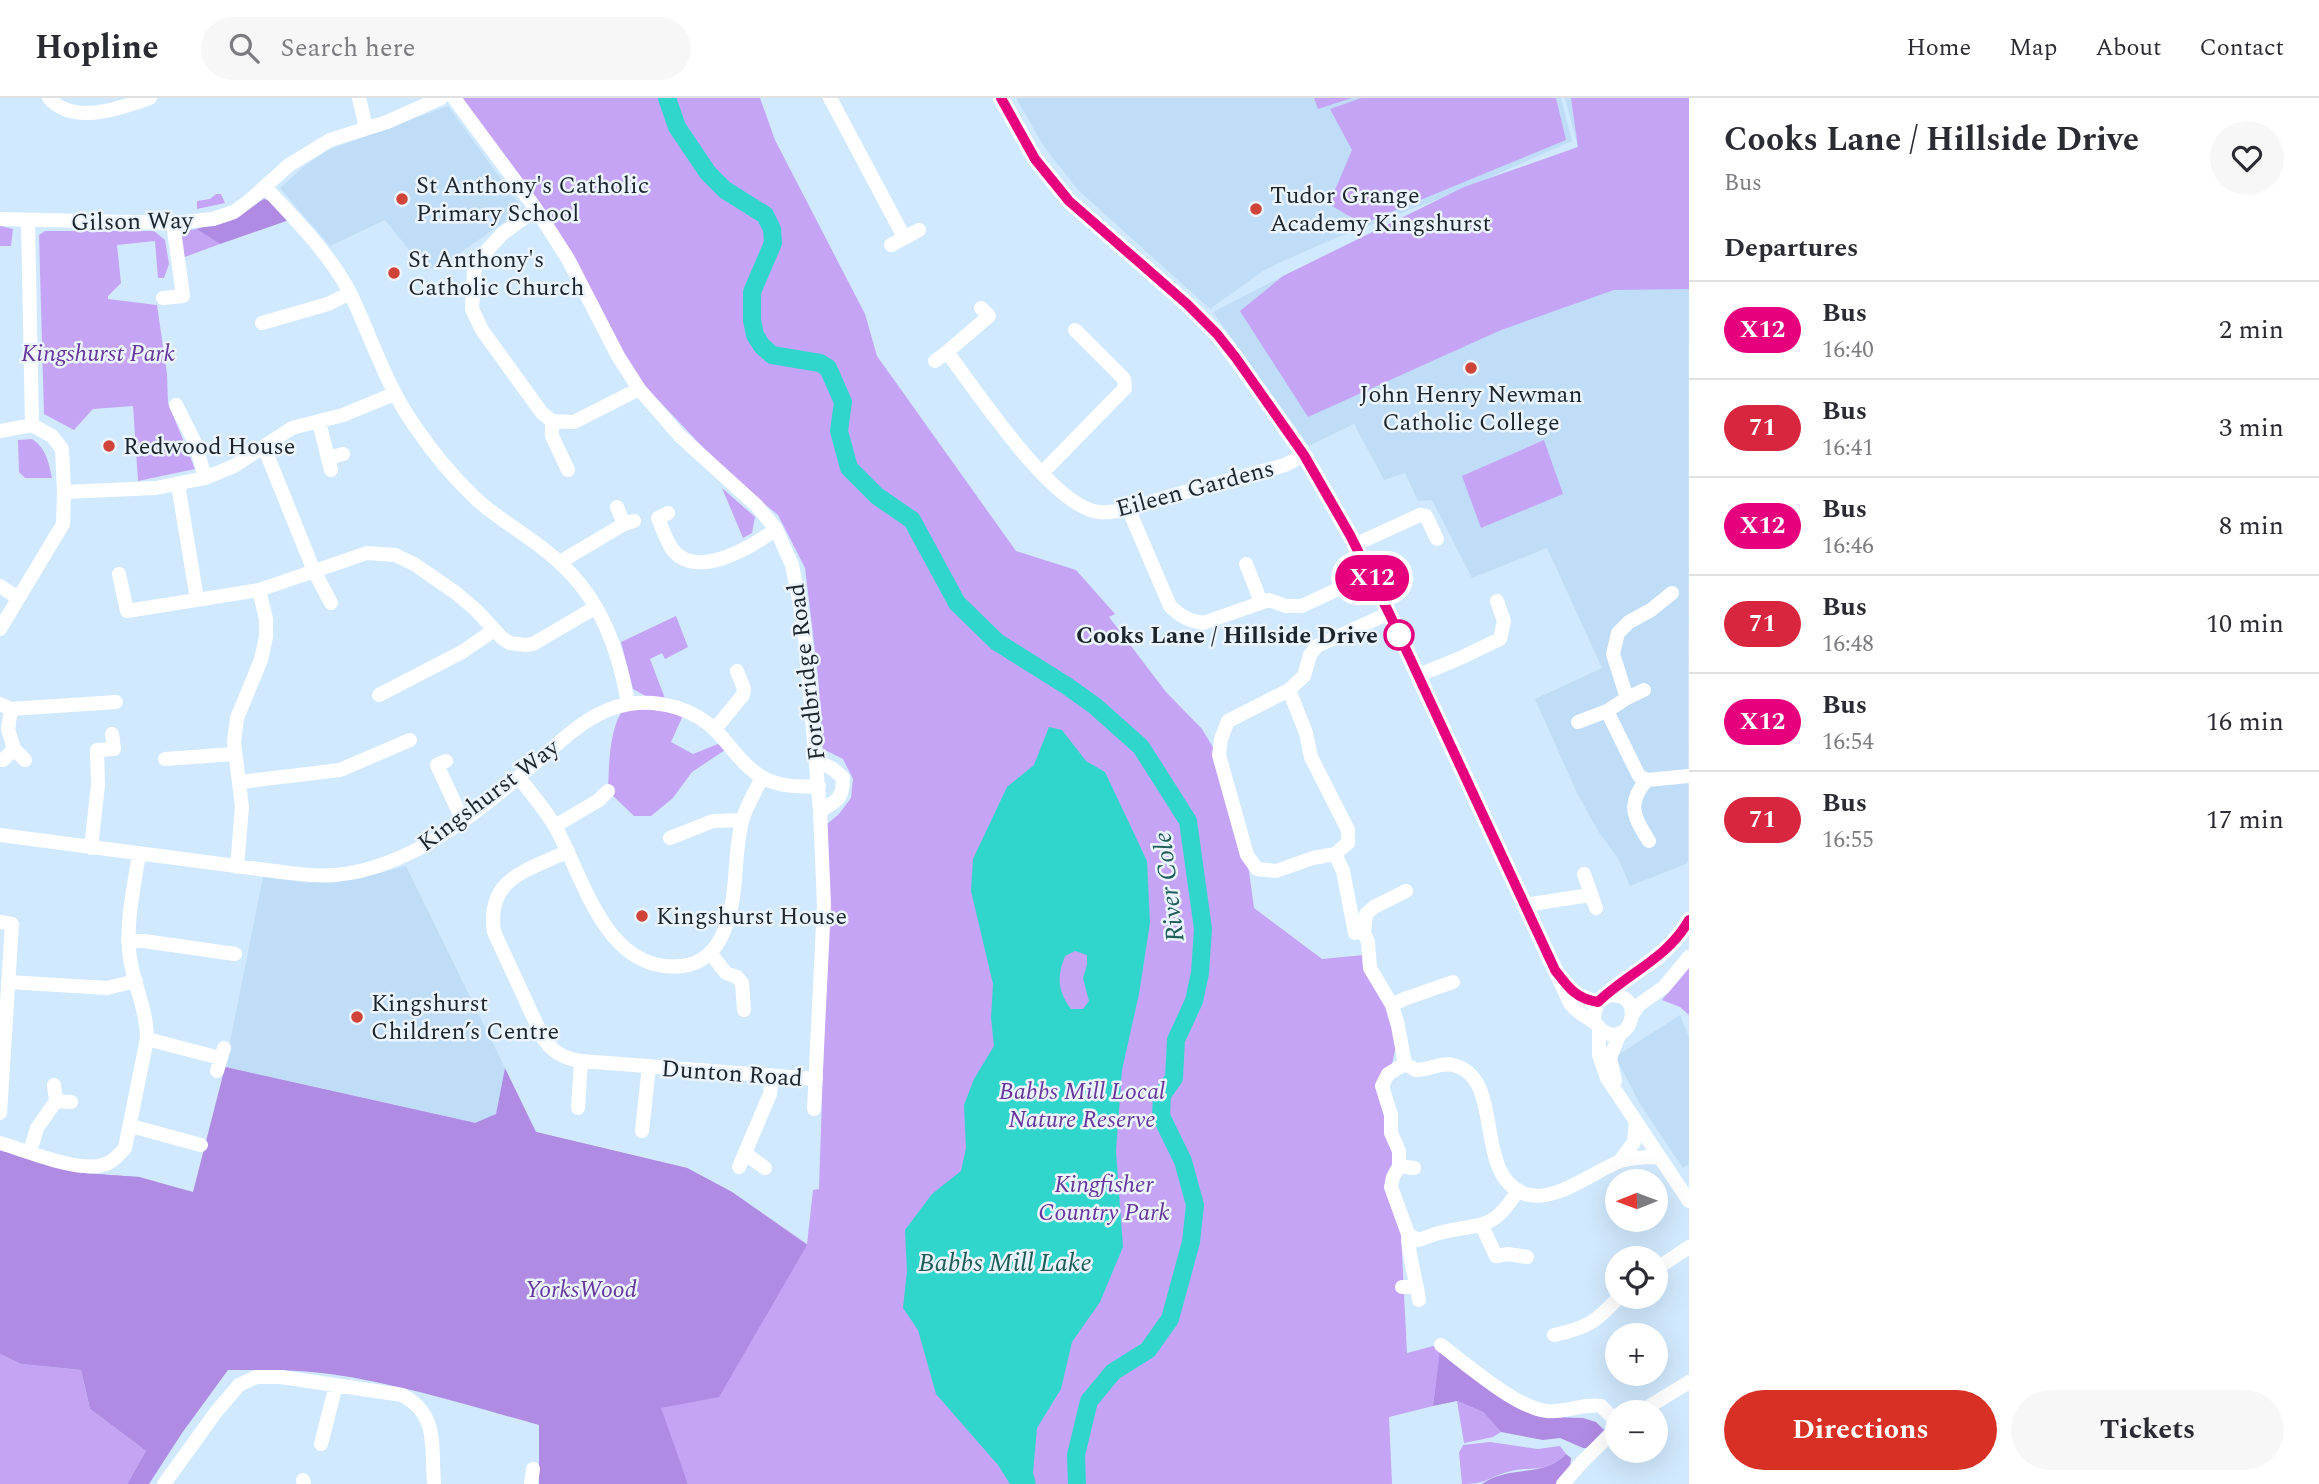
<!DOCTYPE html>
<html lang="en">
<head>
<meta charset="utf-8">
<style>
	body { margin:0; font-family:Spectral,serif; background:#f7f7f7; color:#2b2b33; height:100vh; display:flex; flex-direction:column; font-size:26px; white-space:nowrap }
	* { box-sizing:border-box; margin:0 }
	p { font-size:23px; color:#7c7c81 }
	.icon { flex:none; width:38px; height:38px; fill:none; stroke:currentColor; stroke-width:2; stroke-linecap:round; stroke-linejoin:round }
	.map { position:relative; flex:1; overflow:hidden }
	.side { display:flex; flex-direction:column; background:#fff; width:630px }
	.side>* { flex:none }
	.badge { padding:0 14px; border-radius:23px; font-size:24px; line-height:46px }
	.needle { width:46px; rotate:269deg }
	.controls { position:absolute; left:1605px; top:1071px; display:grid; gap:14px }
	.controls a { display:grid; place-items:center; width:63px; height:63px; border-radius:50%; background:#fff; box-shadow:0 7px 28px #0002; font-size:35px }
	.map>.badge { position:absolute; translate:-50% -50%; box-shadow:0 0 0 4px #fff }
	h2 { padding:0 35px; font-size:26px; line-height:63px }
	.round { display:grid; place-items:center; flex:none; width:74px; height:74px; border-radius:37px; background:#f7f7f7 }
	.headline { display:flex; align-items:center; justify-content:space-between; height:119px; padding:0 35px }
	h1 { font-size:33px; font-weight:700; line-height:52px }
	.cta { display:flex; gap:14px; margin-top:auto; padding:14px 35px }
	.cta a { flex:1; height:80px; border-radius:42px; background:#d93025; color:#fff; font-size:28px; font-weight:700; line-height:80px; text-align:center }
	.cta a+a { background:#f7f7f7; color:#2b2b33 }
	ul { padding:0; list-style:none }
	li { display:flex; align-items:center; gap:21px; height:98px; padding:0 35px; border-top:2px solid #e1e1e2 }
	li div { flex:1 }
	li b { display:block; font-size:26px }
	li em { font-style:normal }
	li .badge { min-width:77px; font-weight:700; text-align:center }
	header { display:flex; align-items:center; gap:42px; box-sizing:border-box; height:98px; padding:0 35px; background:#fff; border-bottom:2px solid #e1e1e2 }
	header strong { font-size:33px }
	nav { display:flex; gap:38px; margin-inline-start:auto; font-size:24px }
	.search { width:490px; height:63px; background:#f7f7f7; display:flex; align-items:center; gap:18px; box-sizing:border-box; padding:0 24px; border-radius:38px; color:#7c7c81; font-size:26px }
	main { display:flex; flex:1; min-height:0 }
	.map>svg:first-child { display:block }
	.built { fill:#c0ddf7 }
	.green { fill:#c5a4f5 }
	.forest { fill:#af8be3 }
	.water { fill:#30d6cb; fill-rule:evenodd }
	.lines { fill:none; stroke-linecap:round; stroke-linejoin:round }
	.river { stroke:#30d6cb; stroke-width:18 }
	.minor { stroke:#fff; stroke-width:14 }
	.line-casing { stroke:#fff; stroke-width:16 }
	.line { stroke:#e6007e; stroke-width:10 }
	.poi-dot { fill:#d04338; stroke:#ebf4fc; stroke-width:2.5 }
	.stop-dot { fill:#fff; stroke:#e6007e; stroke-width:3.5 }
	.labels { text-anchor:middle; stroke-width:5; stroke-linejoin:round; paint-order:stroke }
	.poi-label { font-size:24px; fill:#1c252c; stroke:#ebf4fc; text-anchor:start }
	.street-label { font-size:24px; fill:#1c252c; stroke:#ebf4fc }
	.park-label { font-size:24px; font-style:italic; fill:#66369c; stroke:#ebf4fc }
	.stop-label { font-size:24px; font-weight:bold; fill:#1c252c; stroke:#ebf4fc; text-anchor:end }
	.water-label { font-size:26px; font-style:italic; fill:#1c5c57; stroke:#ebf4fc }
</style>
</head>
<body>
<header>
<strong>Hopline</strong>
<div class="search"><svg class="icon" aria-label="search" viewBox="0 0 24 24"><circle cx="10" cy="10" r="6"/><path d="M15 15l6 6"/></svg>Search here</div>
<nav><a>Home</a><a>Map</a><a>About</a><a>Contact</a></nav>
</header>
<main>
<div class="map">
<svg width="1689" height="1386" viewBox="0 0 1689 1386">
	<rect width="100%" height="100%" fill="#d1e9fe"/>
	<!-- built -->
	<path class="built" d="M1016,0H1561L1572,43L1457,94L1331,142L1281,164L1263,173L1210,211L1077,91L1043,47Z
		M1565,0H1689L1688,763L1686,766L1630,788L1618,760L1598,733L1577,695L1535,601L1602,570L1547,450L1472,480L1432,402L1418,403L1405,375L1384,382L1354,326L1309,348L1213,214L1283,178L1471,93L1578,49Z
		M448,8L523,111L457,157L426,173L385,122L330,148L280,90L303,69L328,52Z
		M406,768L505,970L496,1016L476,1025L225,969L263,779L307,785L356,781Z
		M1680,917L1689,939V1066L1683,1070L1640,1006L1617,962L1618,957Z"/>
	<!-- green -->
	<path class="green" d="M462,0H760L775,42L865,216L877,258L1016,453L1076,472L1115,516L1109,519L1166,594L1202,631L1214,651L1249,773L1254,810L1322,861L1364,857L1367,872L1390,915L1398,939L1392,966L1382,977L1379,988L1387,1015L1386,1027L1395,1057L1389,1088L1401,1135L1407,1255L1441,1246L1433,1308L1389,1319L1392,1386H688L660,1310L582,1344L548,1326L478,1304L417,1291L357,1270L340,1267L282,1271L27,1260L16,1212L0,1210V1049L82,1075L139,1079L157,1084L146,1131L201,1144L211,1054L225,969L476,1025L536,1034L687,1070L732,1094L807,1146L813,1092L819,1091L829,792L827,726L839,716L851,700L853,681L843,661L823,651L818,578L805,470L778,417L730,378L645,288L622,256L572,155Z
		M1314,0H1352L1318,11Z
		M1361,0H1556L1566,42L1362,126L1329,106L1352,52L1330,11Z
		M1571,0H1689V191L1614,192L1501,232L1308,319L1240,213L1283,178L1464,89L1578,49Z
		M216,96H221L225,105L197,111V103L210,101Z
		M0,128L13,131L11,148H0Z
		M196,131L220,146L182,160L181,138L186,133Z
		M45,133H154L165,142L169,166L164,180H158L155,143L117,147L121,185L108,198V201L157,207L167,276L168,305L195,371L138,383L133,308L93,311L74,332L44,316L39,137Z
		M32,341C46,350 49,365 52,380H25L19,374L18,342Z
		M1544,342L1563,396L1481,430L1462,378Z
		M722,390L755,419L752,435L743,440Z
		M676,518L688,549L665,561L662,555L650,561L666,603L649,600L633,591L621,544Z
		M628,606L685,613L671,644L693,656L718,646L725,652L692,674L673,700L651,718H634L608,693C609,668 609,623 628,606Z
		M1689,870V917L1680,909L1662,902Z
		M0,1256L21,1266L81,1272L90,1311L146,1353L127,1386H0Z
		M1457,1303L1483,1314L1501,1334L1493,1339L1464,1345Z
		M1490,1344L1538,1351L1560,1348L1566,1356C1543,1378 1530,1366 1504,1375C1484,1382 1485,1386 1462,1386L1459,1355L1463,1347Z"/>
	<!-- forest -->
	<path class="forest" d="M264,101L272,103L289,122L220,146L196,131L226,124Z
		M225,969L475,1025L496,1016L505,970L536,1034L687,1070L732,1094L807,1147L719,1299L661,1310L688,1386H539V1327C470,1308 401,1286 330,1276C297,1271 262,1272 228,1272L182,1335L149,1386H127L146,1353L90,1311L81,1272L21,1266L0,1256V1049L82,1075L139,1079L193,1094Z
		M1440,1251L1547,1319L1583,1320L1596,1324L1604,1332L1587,1350H1583L1560,1340L1543,1342L1501,1334L1483,1314L1457,1303L1433,1308Z
		M1566,1356L1571,1360L1570,1370L1559,1386H1482C1512,1366 1541,1381 1566,1356Z"/>
	<!-- water -->
	<path class="water" d="M1049,629L1062,632L1086,663L1105,674L1147,763L1150,825L1139,896L1122,972L1116,1053L1123,1149L1100,1204L1072,1244L1061,1291L1037,1330L1033,1375L1036,1386H1010L998,1367L936,1296L918,1232L903,1210L907,1173L905,1132L932,1096L961,1073L966,1050L964,1007L974,981L994,948L991,920L993,886L971,793L973,761L1007,689L1034,667ZM1075,853L1087,857V867L1083,880L1089,903L1083,911H1071C1057,892 1057,879 1065,858Z"/>
	<g class="lines">
		<!-- river -->
		<path class="river" d="M667,0L677,29L708,75L725,92L765,117L772,131L773,145L752,194V222L755,237L762,248L772,257L820,265L828,270L843,304L839,333L849,370L877,398L912,422L957,505L997,544L1067,588L1095,608L1141,649L1188,723L1203,831L1200,875L1194,903L1176,942L1174,980L1162,997L1161,1018L1183,1063L1195,1107L1191,1144L1170,1221L1148,1252L1113,1274L1089,1303L1076,1357L1077,1386"/>
		<!-- minor -->
		<path class="minor" d="M49,0C73,28 121,10 150,0
			M359,0L366,30
			M454,0L536,111L568,161L618,258L639,291L680,338L757,408L776,431L792,467L804,528L820,713L824,807L814,1011
			M830,0L904,139
			M1001,0L1035,61L1069,103L1187,207L1217,236L1304,357L1350,437L1389,515L1570,905C1579,917 1585,917 1595,925C1598,927 1600,931 1603,933C1634,953 1648,886 1603,899
			M265,89C296,122 331,157 351,197C372,241 386,287 414,327C431,352 453,379 475,400C501,424 534,440 560,465C601,502 619,552 628,606
			M536,111L502,136L480,160L474,174L472,211L482,232L542,315L552,323L574,324L639,291
			M0,121L173,125L213,121L234,114L250,102L289,67L330,42L387,24L441,0
			M28,123L32,327
			M891,147L919,132
			M163,200L183,198L173,125
			M981,210L989,218L947,254C975,291 1053,410 1099,414C1121,416 1146,405 1167,399C1206,388 1246,378 1285,367L1304,357
			M262,225L328,206L350,195
			M935,263L947,254
			M176,307L196,347L205,380
			M552,323V338L568,372
			M319,324L331,372
			M0,333L32,327L52,338L62,351L64,394L63,426L0,531
			M264,349L314,473L331,505
			M328,360L343,356
			M1042,375L1125,290L1124,281L1075,232
			M178,387L197,501
			M64,394L156,390L205,380L234,368L292,330L343,317L394,296
			M617,409L624,426
			M1128,410L1170,508C1180,518 1189,523 1203,525L1269,502L1286,508H1302L1370,476
			M668,415L658,420C662,430 666,442 672,451C696,483 752,449 776,431
			M1354,447L1420,417L1426,418L1437,441
			M560,464L624,426L634,423
			M1246,466L1261,504
			M119,476L127,513L259,492L367,455L395,457L414,466L456,495L476,512L502,540L510,545L525,547L533,546L596,509
			M0,488L18,500
			M1672,495L1651,512L1629,524L1618,535L1613,556L1627,600L1607,613L1639,678L1647,682L1689,678
			M1419,577L1458,561L1500,541L1504,523L1497,503
			M1289,592L1228,623L1221,641L1219,657L1247,757L1257,771L1276,773L1313,760L1335,756L1348,745V732L1311,659L1306,635L1289,592L1304,578L1310,557L1317,548L1389,515
			M379,597L462,554L494,532
			M1627,600L1644,592
			M0,606L11,611L116,604
			M1578,624L1607,613
			M715,631L743,597L744,591L737,573
			M14,651L25,662
			M165,661L234,656
			M3,662L14,651L8,631L11,611
			M446,663L437,667L463,723
			M817,663L833,671L843,680C843,701 837,703 820,713
			M519,679C531,696 546,712 556,730C585,783 606,876 682,868C703,866 717,851 724,833C739,798 733,758 742,723C746,708 756,693 762,679
			M1647,682C1626,705 1634,720 1649,743
			M240,684L340,672L410,642
			M555,728L599,702L608,693
			M0,737L282,774C300,776 318,779 335,777C414,770 482,710 540,661C567,638 592,612 629,606C659,601 696,611 717,634C732,649 743,668 762,679C779,689 799,689 819,688
			M670,740L713,723L742,722
			M91,750L98,687L97,652L114,651L112,636
			M568,753C528,773 486,779 494,834L543,940C554,955 563,960 581,963L816,981
			M1335,756L1343,773L1355,835
			M237,769L242,709L234,644L237,620L261,562L266,539V521L259,492
			M1584,776L1596,810
			M1406,793L1374,809L1366,816L1364,835L1368,844L1370,870L1392,907L1398,928L1405,966L1416,972C1429,972 1441,964 1453,967C1506,979 1472,1077 1525,1096C1555,1106 1595,1072 1621,1063C1633,1059 1646,1059 1658,1059
			M1525,807L1590,797
			M0,824L12,826L0,1015
			M128,843H144L235,856
			M711,856L726,875L737,879L742,885L744,912
			M8,884L107,890L136,883
			M1565,884L1578,899L1598,904
			M1392,907L1404,901L1453,884
			M1632,917L1640,906L1664,889L1689,859
			M1595,925C1587,895 1638,876 1657,861C1670,849 1681,838 1689,822
			M1599,930V957L1607,980L1689,1103
			M147,941L220,960
			M1405,966L1388,976L1382,988L1391,1017V1035L1399,1053V1068L1393,1079L1391,1089L1408,1136L1418,1142C1426,1140 1432,1137 1439,1135C1481,1124 1492,1135 1518,1092
			M217,973L224,950
			M1615,983L1610,960L1620,935
			M54,987L56,1003
			M578,1010L581,963
			M131,1028L201,1047
			M642,1033L649,968
			M0,1045C28,1053 75,1074 103,1067C113,1064 119,1057 125,1050L147,941C147,912 134,888 130,860C125,827 134,789 139,756
			M30,1054L37,1030L56,1003L71,1004
			M746,1056L765,1070
			M1620,1063L1634,1044L1636,1024
			M1399,1068L1414,1070
			M739,1069L770,996L772,978
			M1482,1128L1496,1158L1508,1156L1527,1159
			M1408,1136C1408,1159 1416,1179 1419,1202
			M1656,1171L1689,1149
			M1402,1189H1417
			M1554,1237C1587,1230 1596,1224 1619,1199
			M1441,1247C1466,1266 1518,1311 1547,1313C1565,1315 1583,1305 1601,1308L1617,1324
			M1640,1314L1689,1284
			M321,1346L336,1287
			M303,1382L304,1386
			M164,1386L216,1314L239,1287L256,1279H281L402,1297C439,1316 431,1349 434,1386
			M531,1386L533,1371
			M1563,1386L1582,1364L1617,1330"/>
	</g>
	<g class="lines">
		<!-- line casing -->
		<g class="line-casing">
			<path id="line" d="M1001,0L1035,61L1069,103L1187,206L1217,236L1236,260L1304,357L1350,437L1389,515L1555,872C1568,889 1576,901 1598,904C1628,875 1668,860 1689,822"/>
		</g>
		<!-- line -->
		<use href="#line" class="line"/>
	</g>
	<!-- markers -->
	<g class="poi-dot">
		<circle cx="402" cy="101" r="7"/>
		<circle cx="1256" cy="111" r="7"/>
		<circle cx="394" cy="175" r="7"/>
		<circle cx="1471" cy="270" r="7"/>
		<circle cx="109" cy="348" r="7"/>
		<circle cx="642" cy="818" r="7"/>
		<circle cx="357" cy="919" r="7"/>
	</g>
	<circle class="stop-dot" cx="1399" cy="537" r="14"/>
	<g class="labels">
		<!-- poi labels -->
		<g class="poi-label">
			<text x="416" y="95">St Anthony's Catholic<tspan x="416" dy="28">Primary School</tspan></text>
			<text x="1270" y="105">Tudor Grange<tspan x="1270" dy="28">Academy Kingshurst</tspan></text>
			<text x="408" y="169">St Anthony's<tspan x="408" dy="28">Catholic Church</tspan></text>
			<text x="1471" y="304" text-anchor="middle">John Henry Newman<tspan x="1471" dy="28">Catholic College</tspan></text>
			<text x="123" y="356">Redwood House</text>
			<text x="656" y="826">Kingshurst House</text>
			<text x="371" y="913">Kingshurst<tspan x="371" dy="28">Children’s Centre</tspan></text>
		</g>
		<!-- street labels -->
		<g class="street-label">
			<text transform="translate(132 123) rotate(-1)" y="8">Gilson Way</text>
			<text transform="translate(1195 390) rotate(-15)" y="8">Eileen Gardens</text>
			<text transform="translate(806 574) rotate(-97)" y="8">Fordbridge Road</text>
			<text transform="translate(488 697) rotate(-37)" y="8">Kingshurst Way</text>
			<text transform="translate(732 975) rotate(4)" y="8">Dunton Road</text>
		</g>
		<!-- park labels -->
		<g class="park-label">
			<text x="98" y="263">Kingshurst Park</text>
			<text x="1082" y="1001">Babbs Mill Local<tspan x="1082" dy="28">Nature Reserve</tspan></text>
			<text x="1104" y="1094">Kingfisher<tspan x="1104" dy="28">Country Park</tspan></text>
			<text x="581" y="1199">YorksWood</text>
		</g>
		<!-- stop labels -->
		<g class="stop-label">
			<text x="1378" y="545">Cooks Lane / Hillside Drive</text>
		</g>
		<!-- water labels -->
		<g class="water-label">
			<text transform="translate(1168 789) rotate(-97)" y="9">River Cole</text>
			<text x="1005" y="1173">Babbs Mill Lake</text>
		</g>
	</g>
</svg>
<div class="controls">
<a><svg class="needle" viewBox="-14 -14 28 28"><path d="M0-13l5 13h-10z" fill="#e53935"/><path d="M0 13l5-13h-10z" fill="#7c7c81"/></svg></a>
<a><svg class="icon" aria-label="locate" viewBox="0 0 24 24"><circle cx="12" cy="12" r="6"/><path d="M12 2v4M12 18v4M2 12h4M18 12h4"/></svg></a>
<a>+</a>
<a>−</a>
</div>
<b class="badge" style="left:1372px;top:480px;background:#e6007e;color:#fff">X12</b>
</div>
<section class="side">
<div class="headline"><div><h1>Cooks Lane / Hillside Drive</h1><p>Bus</p></div><a class="round"><svg class="icon" aria-label="heart" viewBox="0 0 24 24"><path d="M12 20l-8-8c-3-5 5-10 8-4 3-6 11-1 8 4z"/></svg></a></div>
<h2>Departures</h2>
<ul>
<li><span class="badge" style="background:#e6007e;color:#fff">X12</span><div><b>Bus</b><p>16:40</p></div><em>2 min</em></li>
<li><span class="badge" style="background:#d7263d;color:#fff">71</span><div><b>Bus</b><p>16:41</p></div><em>3 min</em></li>
<li><span class="badge" style="background:#e6007e;color:#fff">X12</span><div><b>Bus</b><p>16:46</p></div><em>8 min</em></li>
<li><span class="badge" style="background:#d7263d;color:#fff">71</span><div><b>Bus</b><p>16:48</p></div><em>10 min</em></li>
<li><span class="badge" style="background:#e6007e;color:#fff">X12</span><div><b>Bus</b><p>16:54</p></div><em>16 min</em></li>
<li><span class="badge" style="background:#d7263d;color:#fff">71</span><div><b>Bus</b><p>16:55</p></div><em>17 min</em></li>
</ul>
<div class="cta"><a>Directions</a><a>Tickets</a></div>
</section>
</main>
</body>
</html>
